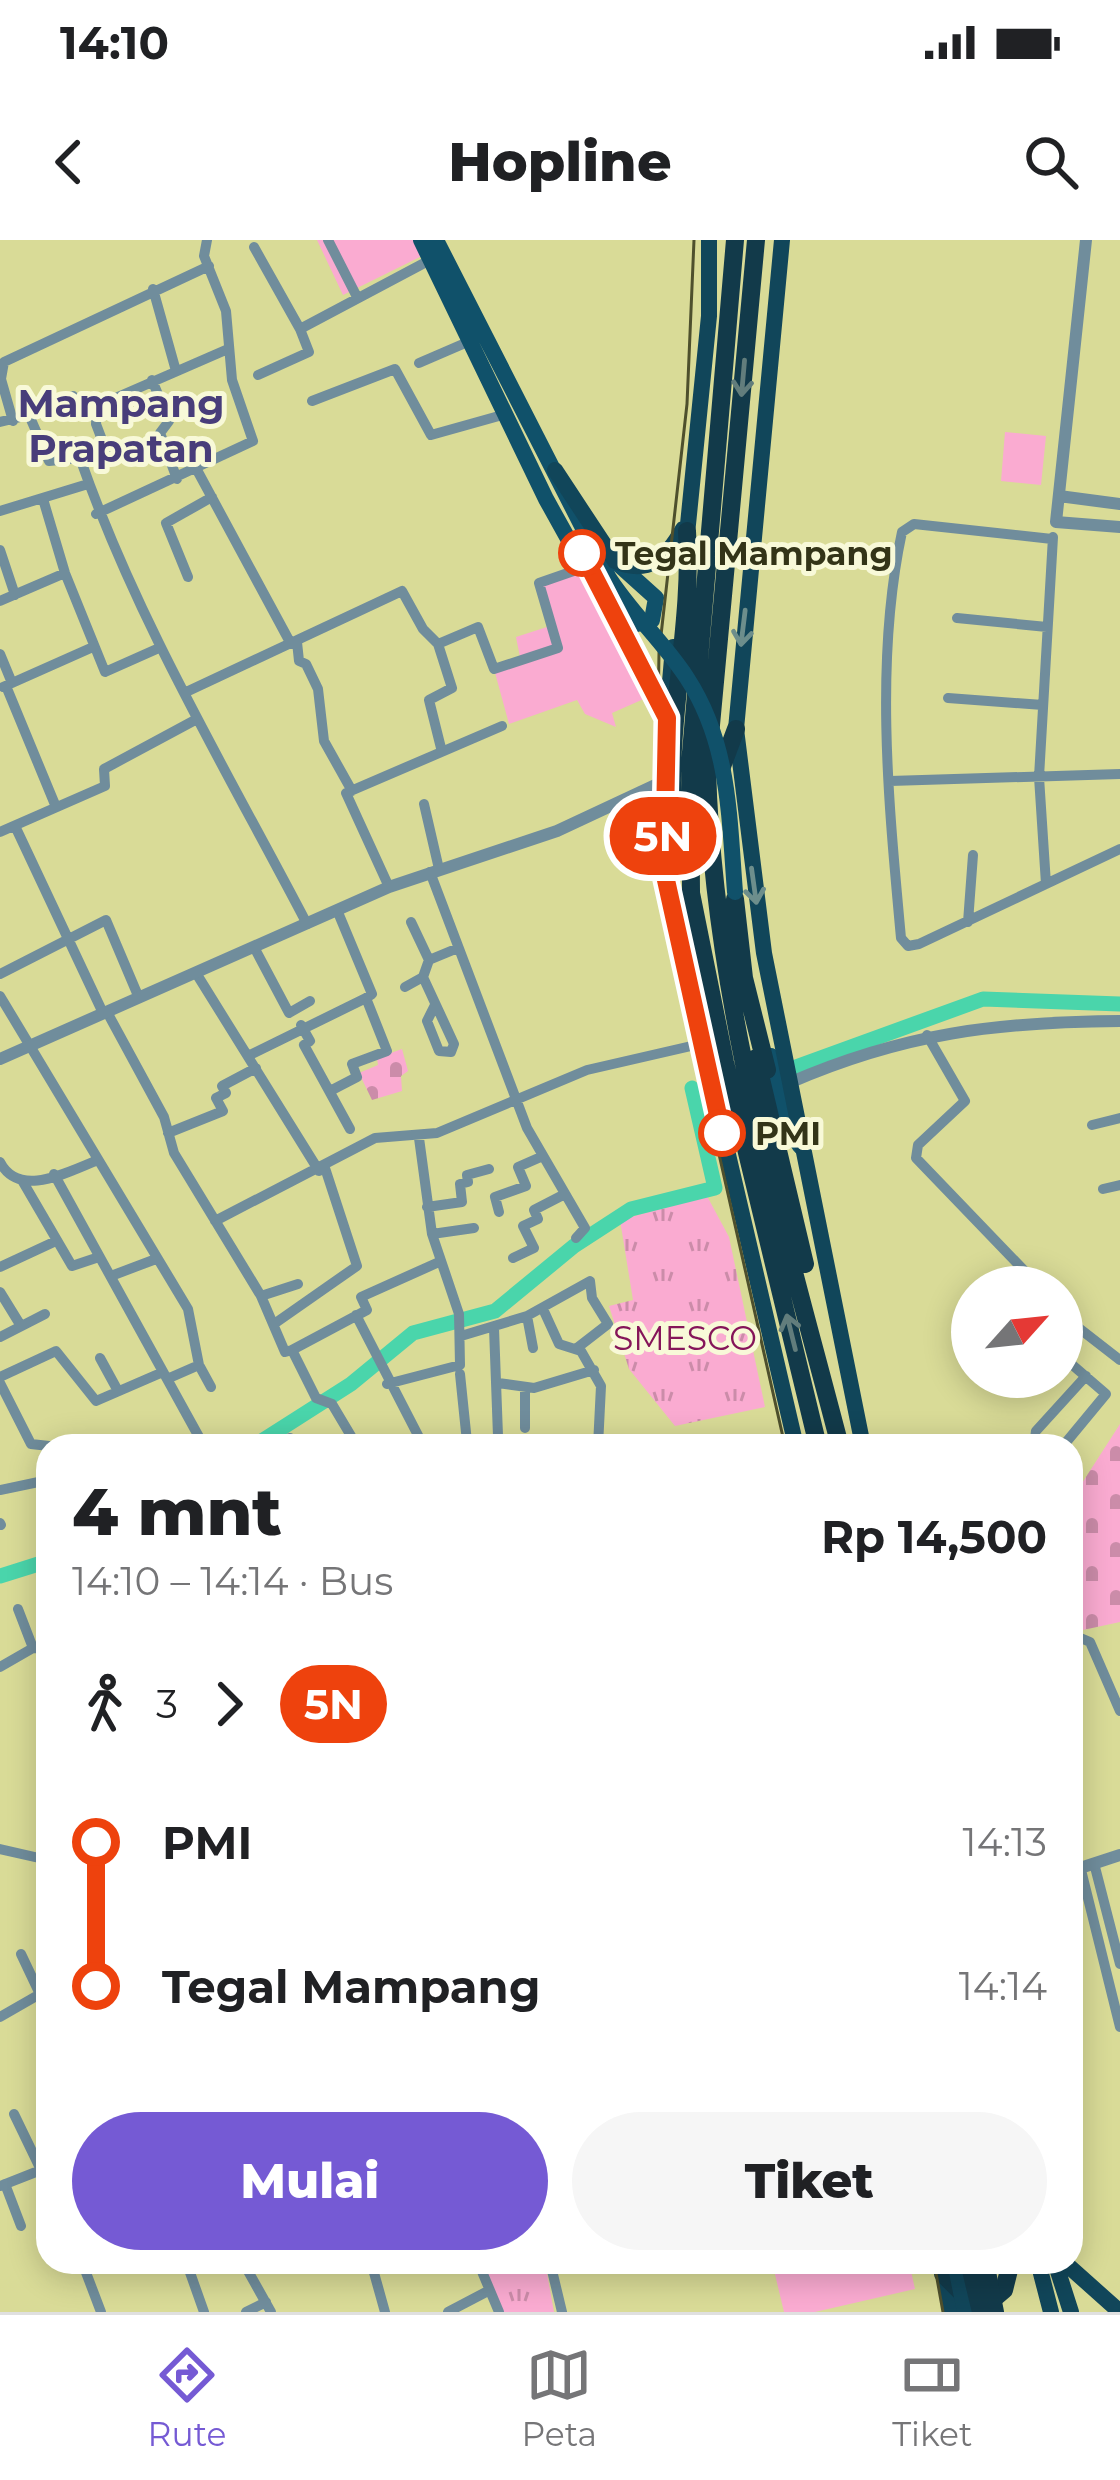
<!DOCTYPE html>
<html lang="id">
<head>
<meta charset="utf-8">
<style>
	body { margin:0; font-family:Montserrat,sans-serif; background:#f6f6f6; color:#202124; height:100vh; display:flex; flex-direction:column; font-size:45px; white-space:nowrap }
	* { box-sizing:border-box; margin:0 }
	p { font-size:39px; color:#757577 }
	.icon { flex:none; width:66px; height:66px; fill:none; stroke:currentColor; stroke-width:2; stroke-linecap:round; stroke-linejoin:round }
	.map { position:relative; flex:1; overflow:hidden }
	.side { position:absolute; left:36px; top:1194px; width:1047px; height:840px; display:flex; flex-direction:column; background:#fff; border-radius:36px; box-shadow:0 6px 30px #0003 }
	.side>* { flex:none }
	.badge { padding:0 24px; border-radius:39px; font-size:42px; line-height:78px }
	.needle { width:78px; rotate:63deg }
	.fabs { position:absolute; left:951px; top:1026px; display:grid; gap:24px }
	.fabs a { display:grid; place-items:center; width:132px; height:132px; border-radius:50%; background:#fff; box-shadow:0 6px 30px #0003; font-size:60px }
	.map>.badge { position:absolute; translate:-50% -50%; box-shadow:0 0 0 6px #fff }
	.legs { display:flex; align-items:center; gap:18px; height:132px; padding:0 36px; font-size:39px }
	.legs p { margin-inline-start:auto }
	.overview { display:flex; align-items:center; justify-content:space-between; height:204px; padding:0 36px }
	h1 { font-size:66px; font-weight:800; line-height:90px }
	.button { display:flex; gap:24px; margin-top:auto; padding:24px 36px }
	.button a { flex:1; height:138px; border-radius:72px; background:#755ad4; color:#fff; font-size:48px; font-weight:800; line-height:138px; text-align:center }
	.button a+a { background:#f6f6f6; color:#202124 }
	ul { padding:0 36px; list-style:none }
	li { display:flex; align-items:center; gap:42px; height:144px; font-size:45px }
	li i { display:grid; place-items:center; width:18px; height:100%; margin:0 15px; background:currentColor }
	li i::after { content:''; width:30px; height:30px; margin:-15px; border:9px solid; border-radius:50%; background:#fff }
	li p { margin-inline-start:auto }
	li:first-child i { background:linear-gradient(#0000 50%,currentColor 0) }
	li:last-child i { background:linear-gradient(currentColor 50%,#0000 0) }
	.status { display:flex; justify-content:space-between; align-items:center; height:84px; padding:0 60px; background:#fff; direction:ltr }
	.status svg { height:33px; fill:currentColor }
	header { display:flex; justify-content:space-between; align-items:center; height:156px; padding:0 36px; background:#fff; font-size:54px; font-weight:800 }
	.dock { display:flex; justify-content:space-around; align-items:center; height:168px; border-top:3px solid #e0e0e0; background:#fff; font-size:33px; color:#757577 }
	.dock a { display:grid; justify-items:center; gap:6px }
	.dock .active { color:#755ad4 }
	.map>svg:first-child { display:block }
	.grass { fill:#faabd1 }
	.cemetery { fill:url(#cemetery-stones) }
	.park { fill:url(#park-tufts) }
	.lines { fill:none; stroke-linecap:round; stroke-linejoin:round }
	.river { stroke:#4ad5ab; stroke-width:15 }
	.minor { stroke:#708d9c; stroke-width:10 }
	.tertiary { stroke:#708d9c; stroke-width:12 }
	.primary { stroke:#10516a; stroke-width:16 }
	.trunk { stroke:#11465a; stroke-width:16 }
	.motorway { stroke:#123a4a; stroke-width:18 }
	.tram { stroke:#4e502d; stroke-width:3 }
	.primary-bridge { stroke:#10516a; stroke-width:16 }
	.trunk-bridge { stroke:#11465a; stroke-width:16 }
	.motorway-bridge { stroke:#123a4a; stroke-width:18 }
	.oneway { stroke:#627d7c }
	.oneway2 { stroke:#6d8e8c }
	.line-1-casing { stroke:#fff; stroke-width:27 }
	.line-1 { stroke:#ee420d; stroke-width:18 }
	.stop-1-dot { fill:#fff; stroke:#ee420d; stroke-width:6 }
	.labels { text-anchor:middle; stroke-width:10; stroke-linejoin:round; paint-order:stroke }
	.stop-label { font-size:33px; font-weight:bold; fill:#333418; stroke:#f8f9d8; text-anchor:start }
	.park-label { font-size:33px; fill:#851559; stroke:#f8f9d8 }
	.quarter-label { font-size:39px; font-weight:bold; fill:#483d7a; stroke:#f8f9d8 }
</style>
</head>
<body>
<div class="status"><b>14:10</b><svg viewBox="0 0 49 12"><path d="M0 12V9h3v3zM5 12V6h3v6zM10 12V3h3v9zM15 12V0h3v12zM26 1h20v11H26zM47 4h2v5h-2z"/></svg></div>
<header><svg class="icon" aria-label="back" viewBox="0 0 24 24"><path d="M15 5l-7 7 7 7"/></svg>Hopline<svg class="icon" aria-label="search" viewBox="0 0 24 24"><circle cx="10" cy="10" r="6"/><path d="M15 15l6 6"/></svg></header>
<div class="map">
<svg width="1120" height="2072" viewBox="0 0 1120 2072">
	<defs>
		<pattern id="cemetery-stones" width="16" height="16" patternUnits="userSpaceOnUse" patternTransform="scale(3)"><rect width="16" height="16" fill="#faabd1"/><path d="M2 7V4a2 2 0 0 1 4 0v3zM10 15v-3a2 2 0 0 1 4 0v3z" fill="#cb8ca9"/></pattern>
		<pattern id="park-tufts" width="24" height="20" patternUnits="userSpaceOnUse" patternTransform="scale(3)"><rect width="24" height="20" fill="#faabd1"/><path d="M3 7l-1-3M5 7V3M7 7l1-3M15 17l-1-3M17 17v-4M19 17l1-3" fill="none" stroke="#cb8ca9"/></pattern>
	</defs>
	<rect width="100%" height="100%" fill="#d9db97"/>
	<!-- grass -->
	<path class="grass" d="M317,0H414L422,16L343,55Z
		M1005,192L1046,196L1041,245L1001,241Z
		M578,322L646,458L612,473L616,487L585,474L577,460L509,484L494,429L520,417L516,397L550,386L539,342Z
		M772,2022H909L915,2049L815,2072H784Z"/>
	<!-- cemetery -->
	<path class="cemetery" d="M402,809L408,831L401,836L402,851L372,860L359,833L378,825L377,818Z
		M1120,1184V1382L1083,1390L1071,1330V1252L1075,1254Z"/>
	<!-- park -->
	<path class="park" d="M707,956L729,997L765,1167L675,1186L629,1129L609,1066L633,1060L620,980Z
		M482,2022H545L554,2072H495Z"/>
	<g class="lines">
		<!-- river -->
		<path class="river" d="M793,828L983,759L1120,764
			M254,1206L351,1144L413,1093L495,1071L574,1006L631,969L715,948L692,848
			M0,1336L48,1321"/>
		<!-- minor -->
		<path class="minor" d="M328,0L357,57
			M254,7L300,89
			M153,49L176,131
			M419,123L470,101
			M258,135L309,112L300,89L430,20
			M152,140L169,181L160,193L177,239
			M312,161L395,129L431,195L506,174
			M29,175L73,156
			M13,181L1,139L4,122L209,26
			M0,182L29,175L49,221L80,218C137,381 227,531 307,684
			M82,224L107,213L96,184L97,166L228,109
			M197,230L291,404
			M43,259L65,333L105,432L159,408
			M0,271L88,244
			M96,274L253,201L232,140L226,71L204,16L207,0
			M1052,299L914,284L902,292C874,422 889,567 901,698L908,706L919,704L1120,609
			M0,310L15,355
			M188,337L166,283L212,257
			M0,361L65,333
			M957,378L1047,387
			M297,402L299,421L306,424L318,449L324,501L352,551
			M438,404L452,448L429,460L441,508
			M0,414L12,443
			M6,446L56,567
			M3,447L93,407
			M184,453L402,351L423,389L438,404L478,387L494,429L558,408L539,343L585,327
			M948,458L1043,465
			M890,541L1120,534
			M424,564L439,629
			M15,586L103,773
			M0,592L105,546L104,529L197,479
			M430,632L527,888L585,988L576,998
			M1046,644L1039,537L1053,297
			M389,647L346,553L502,486
			M411,682L429,720
			M968,682L973,615
			M254,707L289,773L310,761
			M196,733L319,931
			M0,734L106,680L139,758
			M423,737L454,804L451,812L439,811L427,781L435,765
			M405,747L423,737L429,720L458,708
			M0,756L188,1069L199,1125L211,1147
			M107,772L164,877L174,913L261,1056L285,1112L292,1110L316,1158L332,1164L357,1206
			M301,785L310,801L304,805L350,889
			M927,795L965,861L918,905L916,918L1040,1047
			M248,816L366,758
			M330,851L357,837L352,824L387,811L366,758L372,754L337,670
			M1092,885L1120,878
			M168,893L223,871L216,858L226,853L222,846L256,828
			M0,922C19,959 67,932 98,920
			M54,934L204,1206
			M23,942L72,1026L99,1017
			M1103,949L1120,945
			M427,967L462,962L460,944L468,942L467,935L489,929
			M499,972L495,957L526,946L518,927L543,916
			M215,981L375,898L437,893L587,830L700,804
			M432,994L474,988
			M513,1018L534,1008L523,986L538,979L534,970L565,954
			M0,1027L56,1001
			M111,1036L156,1019
			M0,1052L21,1086
			M261,1056L298,1044
			M543,1069L559,1104L581,1111L601,1146L598,1206
			M356,1075L423,1205L467,1200
			M1062,1075L1120,1120
			M527,1076L533,1108
			M274,1084L357,1026L325,928
			M494,1088L498,1196
			M461,1096L527,1076L590,1041L592,1058L608,1084L577,1108
			M0,1097L45,1074
			M292,1110L367,1070L361,1057L439,1022
			M1062,1116L1106,1154L1063,1206
			M100,1118L118,1151
			M460,1134L467,1202
			M0,1137L56,1111L96,1161L163,1132
			M167,1139L199,1125
			M0,1143L31,1204L49,1206
			M498,1143L534,1148L594,1130
			M387,1144L460,1125L459,1074L432,994L419,898
			M525,1147V1188
			M290,1198L291,1206
			M1034,1206L1036,1191L1086,1136
			M0,1250L48,1240
			M0,1283L1,1285
			M18,1369L33,1408
			M1071,1394L1090,1402L1120,1471
			M0,1427L33,1408L48,1409
			M0,1609L48,1620
			M1095,1627L1120,1724
			M1081,1630L1120,1787
			M21,1714L48,1771
			M0,1777L40,1754
			M14,1874L41,1930
			M5,1944L21,1986
			M0,1946L41,1930L48,1935
			M82,2022L101,2072
			M243,2022L271,2072
			M371,2022L385,2072
			M478,2022L499,2072
			M550,2022L562,2072
			M187,2024L204,2072
			M246,2072L266,2062
			M448,2072L488,2051"/>
		<!-- tertiary -->
		<path class="tertiary" d="M1086,0L1056,282L1120,287
			M1059,256L1120,264
			M0,819L389,647L557,591L664,541
			M789,843C904,793 997,782 1120,781
			M1071,1631L1120,1615"/>
		<!-- primary -->
		<path class="primary" d="M421,0L546,259L667,477
			M436,0L607,335
			M616,322L656,358L652,380L633,385
			M771,816L787,885L800,906"/>
		<!-- trunk -->
		<path class="trunk" d="M782,0L736,489L764,713L863,1206
			M555,230L615,321C649,336 667,317 683,289
			M686,304L709,76V0
			M668,465L673,407
			M664,539V631L674,683L796,1206
			M942,2022L951,2072
			M1038,2022L1051,2072
			M1055,2022L1071,2072
			M1064,2022L1120,2072"/>
		<!-- motorway -->
		<path class="motorway" d="M735,0L690,524L691,653L725,822L818,1206
			M756,0L707,528C713,759 782,983 840,1206
			M721,529L736,489
			M681,626C655,518 694,401 687,291
			M735,659L744,738L767,830
			M756,818L805,1024
			M943,2034L967,2058L991,2061L1004,2050L1011,2022"/>
		<!-- tram -->
		<path class="tram" d="M694,0L687,164L659,413L656,600L669,693L785,1206
			M934,2022L943,2072"/>
		<!-- primary-bridge -->
		<path class="primary-bridge" d="M607,335C630,372 663,401 687,438C730,504 729,577 735,652"/>
		<!-- trunk-bridge -->
		<path class="trunk-bridge" d="M955,2022L965,2072"/>
		<!-- motorway-bridge -->
		<path class="motorway-bridge" d="M969,2022L981,2072
			M985,2022L995,2072"/>
	</g>
	<!-- one-way arrows -->
	<defs><path id="oneway-shaft" d="M-6 0H5M1.5-3L5.5 0L1.5 3" fill="none" stroke-width="1.6" stroke-linecap="round" stroke-linejoin="round" transform="scale(3)"/></defs>
	<g class="oneway">
		<use href="#oneway-shaft" transform="translate(743 138) rotate(95)"/>
		<use href="#oneway-shaft" transform="translate(791 1092) rotate(-104)"/>
	</g>
	<g class="oneway2">
		<use href="#oneway-shaft" transform="translate(743 388) rotate(97)"/>
		<use href="#oneway-shaft" transform="translate(754 646) rotate(82)"/>
	</g>
	<g class="lines">
		<!-- line-1 casing -->
		<g class="line-1-casing">
			<path id="line-1" d="M582,313L667,478L664,631L722,893"/>
		</g>
		<!-- line-1 -->
		<use href="#line-1" class="line-1"/>
	</g>
	<!-- markers -->
	<g class="stop-1-dot">
		<circle cx="582" cy="313" r="21"/>
		<circle cx="722" cy="893" r="21"/>
	</g>
	<g class="labels">
		<!-- stop labels -->
		<g class="stop-label">
			<text x="615" y="325">Tegal Mampang</text>
			<text x="755" y="905">PMI</text>
		</g>
		<!-- park labels -->
		<g class="park-label">
			<text x="685" y="1110">SMESCO</text>
		</g>
		<!-- quarter labels -->
		<g class="quarter-label">
			<text x="121" y="177">Mampang<tspan x="121" dy="45">Prapatan</tspan></text>
		</g>
	</g>
</svg>
<div class="fabs">
<a><svg class="needle" viewBox="-14 -14 28 28"><path d="M0-13l5 13h-10z" fill="#e53935"/><path d="M0 13l5-13h-10z" fill="#757577"/></svg></a>
</div>
<b class="badge" style="left:663px;top:596px;background:#ee420d;color:#fff">5N</b>
<section class="side">
<div class="overview"><div><h1>4 mnt</h1><p>14:10 – 14:14 · Bus</p></div><b>Rp 14,500</b></div>
<div class="legs"><svg class="icon" aria-label="walk" viewBox="0 0 24 24"><circle cx="13" cy="4" r="2"/><path d="M13 8l-2 6 4 7M11 14l-3 7M7 12l3-4h3l4 4"/></svg>3<svg class="icon" aria-label="forward" viewBox="0 0 24 24"><path d="M9 5l7 7-7 7"/></svg><b class="badge" style="background:#ee420d;color:#fff">5N</b></div>
<ul>
<li><i style="color:#ee420d"></i><b>PMI</b><p>14:13</p></li>
<li><i style="color:#ee420d"></i><b>Tegal Mampang</b><p>14:14</p></li>
</ul>
<div class="button"><a>Mulai</a><a>Tiket</a></div>
</section>
</div>
<nav class="dock">
<a class="active"><svg class="icon" aria-label="directions" viewBox="0 0 24 24"><path d="M12 3l9 9-9 9-9-9zM9 14v-3h6M13 9l2 2-2 2"/></svg>Rute</a>
<a><svg class="icon" aria-label="map" viewBox="0 0 24 24"><path d="M3 6l6-2 6 2 6-2v14l-6 2-6-2-6 2zM9 4v14M15 6v14"/></svg>Peta</a>
<a><svg class="icon" aria-label="tickets" viewBox="0 0 24 24"><path d="M3 7h18v10H3zM15 7v10"/></svg>Tiket</a>
</nav>
</body>
</html>
